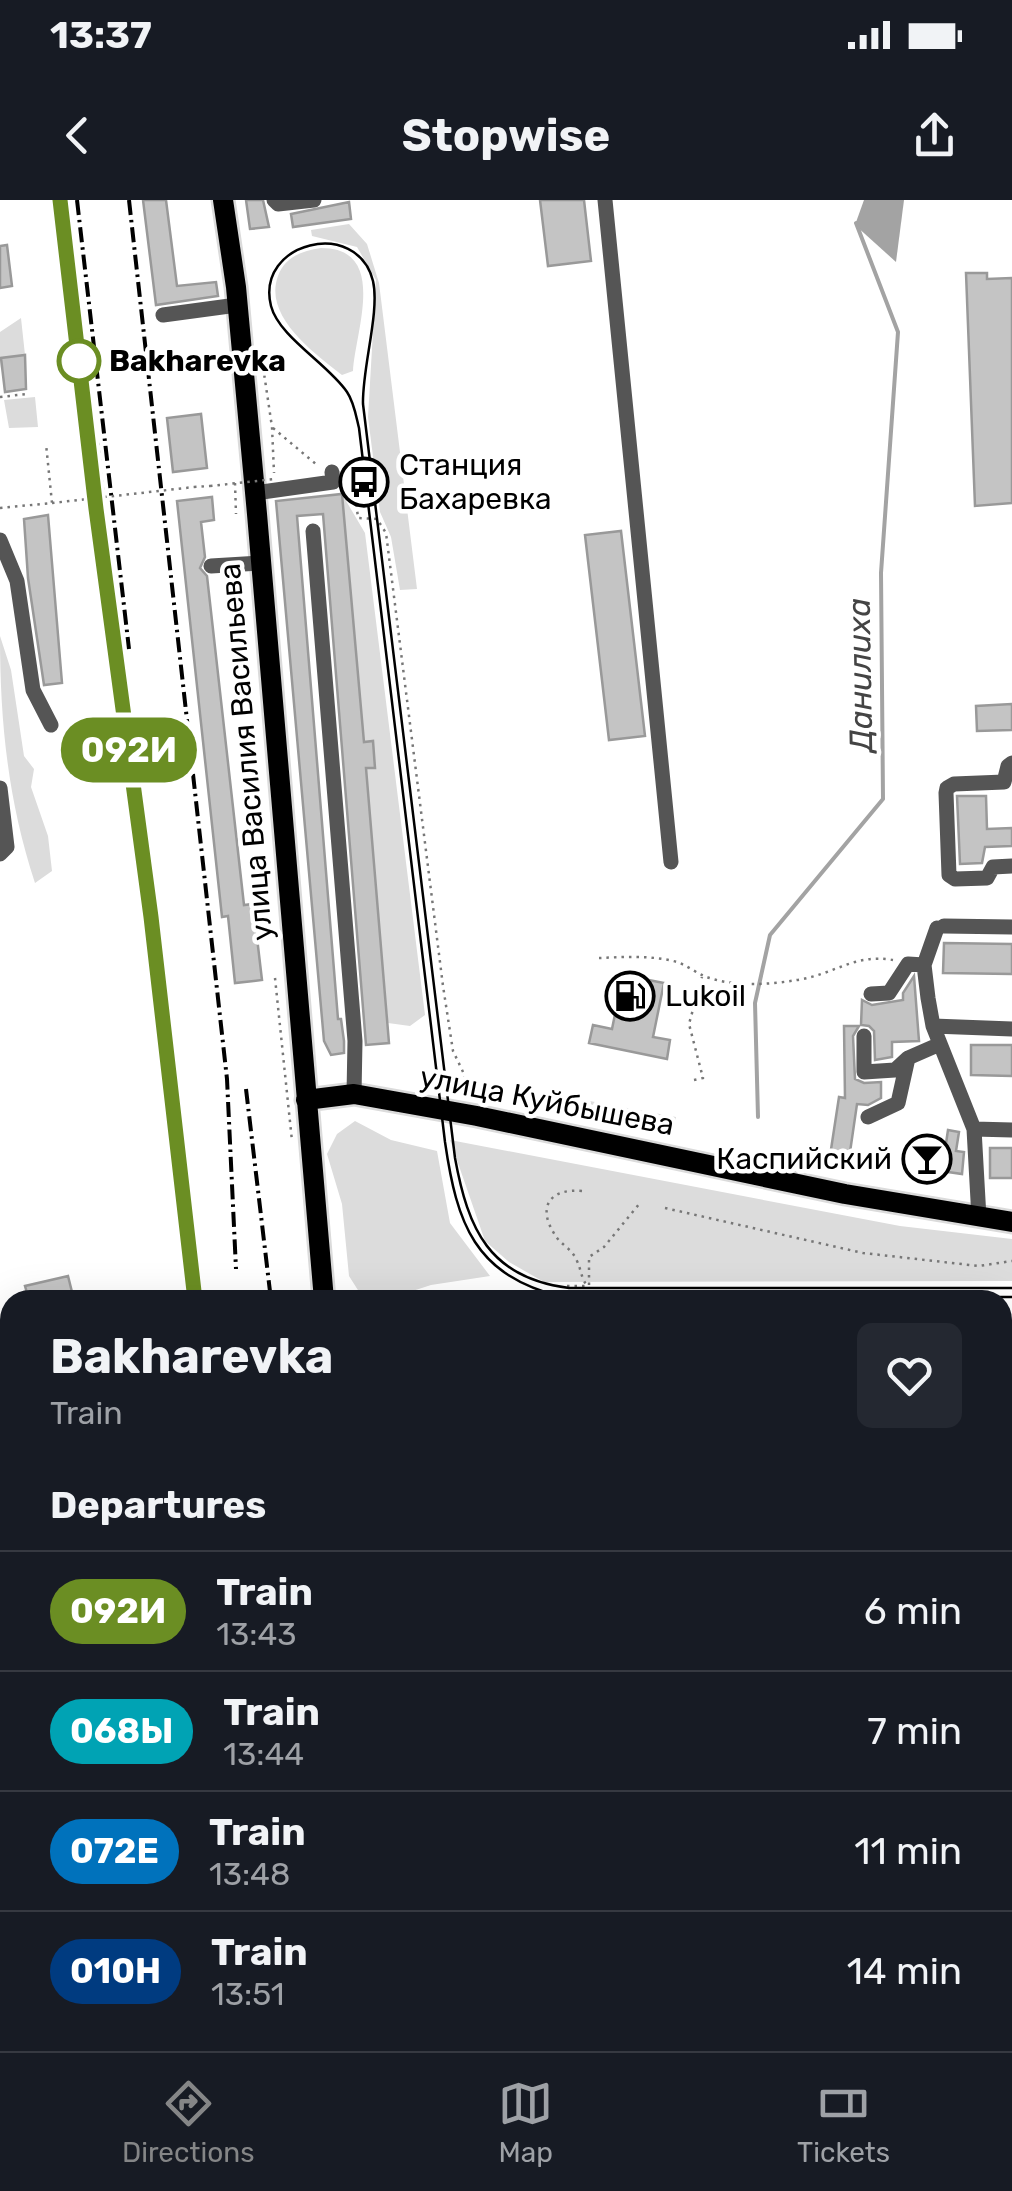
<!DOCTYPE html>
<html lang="en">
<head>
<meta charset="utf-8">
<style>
	body { margin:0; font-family:Rubik,sans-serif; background:#242831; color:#f1f3f6; height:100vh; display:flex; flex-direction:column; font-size:38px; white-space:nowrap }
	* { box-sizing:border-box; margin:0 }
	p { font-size:32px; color:#9ea1a6 }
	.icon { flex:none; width:55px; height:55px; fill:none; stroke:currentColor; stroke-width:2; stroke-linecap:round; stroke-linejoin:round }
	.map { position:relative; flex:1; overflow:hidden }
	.sheet { position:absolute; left:0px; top:1090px; width:1012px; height:762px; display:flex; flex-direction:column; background:#171b24; border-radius:30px 30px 0 0; box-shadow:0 10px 40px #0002 }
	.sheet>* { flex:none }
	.badge { padding:0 20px; border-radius:32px; font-size:35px; line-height:65px }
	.map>.badge { position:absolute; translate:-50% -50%; box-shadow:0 0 0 5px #fff }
	h2 { padding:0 50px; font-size:38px; line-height:90px }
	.round { display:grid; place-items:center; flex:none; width:105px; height:105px; border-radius:15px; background:#242831 }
	.head { display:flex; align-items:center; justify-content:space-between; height:170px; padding:0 50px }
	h1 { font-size:48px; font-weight:700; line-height:75px }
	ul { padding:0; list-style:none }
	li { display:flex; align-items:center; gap:30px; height:120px; padding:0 50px; border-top:2px solid #363941 }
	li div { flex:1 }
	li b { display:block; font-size:38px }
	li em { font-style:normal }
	li .badge { min-width:110px; font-weight:700; text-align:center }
	.status { display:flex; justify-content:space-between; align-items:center; height:70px; padding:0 50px; background:#171b24; direction:ltr }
	.status svg { height:28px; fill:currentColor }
	header { display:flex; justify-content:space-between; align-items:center; height:130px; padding:0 50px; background:#171b24; font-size:45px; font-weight:700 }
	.dock { display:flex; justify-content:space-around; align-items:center; height:140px; border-top:2px solid #363941; background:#171b24; font-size:28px; color:#9ea1a6 }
	.dock a { display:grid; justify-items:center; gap:5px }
	.dock .selected { color:#858687 }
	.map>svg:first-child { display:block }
	.green { fill:#dcdcdc }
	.water { fill:#a3a3a3 }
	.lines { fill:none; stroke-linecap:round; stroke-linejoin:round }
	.stream { stroke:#a3a3a3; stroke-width:4 }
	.building { fill:#c4c4c4; stroke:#999; stroke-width:2.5 }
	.major-casing { stroke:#dbdbdb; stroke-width:25 }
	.path { stroke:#777; stroke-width:2.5; stroke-dasharray:2.5 5; stroke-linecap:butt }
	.minor { stroke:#555; stroke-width:15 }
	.major { stroke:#000; stroke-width:20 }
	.tram { stroke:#000; stroke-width:2.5 }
	.rail { stroke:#000; stroke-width:4; stroke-dasharray:15 5 2.5 5; stroke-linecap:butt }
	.path-bridge { stroke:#777; stroke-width:2.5; stroke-dasharray:2.5 5; stroke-linecap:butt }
	.line-casing { stroke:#fff; stroke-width:22 }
	.line { stroke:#6b8e23; stroke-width:15 }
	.stop-dot { fill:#fff; stroke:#6b8e23; stroke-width:5 }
	.labels { text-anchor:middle; stroke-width:9; stroke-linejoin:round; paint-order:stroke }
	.stop-label { font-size:30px; font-weight:bold; fill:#000; stroke:#fff; text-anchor:start }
	.poi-label { font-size:30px; fill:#000; stroke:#fff; text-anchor:start }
	.street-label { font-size:30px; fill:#000; stroke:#fff }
	.water-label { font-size:32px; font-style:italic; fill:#444; stroke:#fff }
</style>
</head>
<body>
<div class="status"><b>13:37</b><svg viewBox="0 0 49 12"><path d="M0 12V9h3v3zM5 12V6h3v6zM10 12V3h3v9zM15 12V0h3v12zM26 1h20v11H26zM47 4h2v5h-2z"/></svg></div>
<header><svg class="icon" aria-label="back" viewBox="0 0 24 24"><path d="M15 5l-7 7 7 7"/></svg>Stopwise<svg class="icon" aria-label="share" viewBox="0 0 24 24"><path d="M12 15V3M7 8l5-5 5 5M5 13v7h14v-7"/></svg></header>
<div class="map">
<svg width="1012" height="1851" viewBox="0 0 1012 1851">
	<rect width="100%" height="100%" fill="#fff"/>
	<!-- green -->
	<path class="green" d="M349,24L367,44L379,83L417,389L400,390L391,337L380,312L368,217L376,80L357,47L312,36L311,30Z
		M321,48C389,48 355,132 353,171L342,175C314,153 263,116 278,76C285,57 301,51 321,48Z
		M21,118L25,155L1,158L0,170V132Z
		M35,197L38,227L9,228L4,200Z
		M342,294L365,333L425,815L410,826L388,823L366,569L375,567L373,541L364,542Z
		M0,436L11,470L24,556L34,569L31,587L48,636L52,671L35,683C8,601 0,522 0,436Z
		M552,894L676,917L674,926L664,936L565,916L552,906Z
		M355,921L391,940L437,951L450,1023L490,1076L431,1085L391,1098H363L349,1076L342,1004L327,954L337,934Z
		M450,940L900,1026L1012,1039V1081L544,1082L509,1062L485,1041Z"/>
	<!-- water -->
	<path class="water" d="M864,0H904L896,62L855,25Z"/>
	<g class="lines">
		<!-- stream -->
		<path class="stream" d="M758,917L755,803L770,735L883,599L881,373L898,132L856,23
			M724,1844L726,1851"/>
	</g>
	<!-- building -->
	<path class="building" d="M143,0H166L177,86L216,82L218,96L156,105Z
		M246,0H263L269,27L250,29Z
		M540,0H584L591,61L548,66Z
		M349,2L351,19L293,27L291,14Z
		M7,45L12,86L0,88V46Z
		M966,73H987V79L1012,78V303L975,306Z
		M25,155L26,189L5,192L1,158Z
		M201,214L207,268L173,272L167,218Z
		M342,294L364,542L373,541L375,568H366L389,843L366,845L323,314L297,316L338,819H341L344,841V853L331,855L324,841L276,301Z
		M212,297L214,320L201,322L205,357L200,368L207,376L244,705L253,704L262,780L235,783L228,716L222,717L177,301Z
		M48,315L62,483L44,485L28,378L24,319Z
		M621,331L645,536L609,540L585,335Z
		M1012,504V530L977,531L976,506Z
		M957,596H986L987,629L1012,628V646L985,647L982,663L960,664Z
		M944,743L1012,744V774L943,773Z
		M623,775L664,783L653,837L670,840L667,859L589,843L593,825L612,829Z
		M914,776L919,841L892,842V857L875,860L874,831L869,826L861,825L862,800L872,805L903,800V793Z
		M844,826H859L853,836L855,879L864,883L881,882V898L868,905L857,904L849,959L830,956L839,897L845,898Z
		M971,845H1012V876L971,875Z
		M948,930L959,932L956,951L964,952L962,974L934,970L933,977L913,974L916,946L945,950Z
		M990,948H1012V978H990Z
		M68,1076L74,1100H29L25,1086Z"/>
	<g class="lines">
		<!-- major casing -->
		<g class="major-casing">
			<path id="major" d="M223,0L236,87L257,314L324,1100
				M306,900L354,894L477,916L845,994L1012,1022
				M278,1851V1842"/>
		</g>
		<!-- path -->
		<path class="path" d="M261,153L272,227L274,273
			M0,197L27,194
			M273,228L317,265
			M98,243L104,297
			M346,274H353L358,318L377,319L386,333L443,786L453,851L465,876L460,896
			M235,283L236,314
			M194,287L210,286
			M0,308L52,303L46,244
			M599,758C624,757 652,755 677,762C686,765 695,772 704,776C732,787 767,785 797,780C833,775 855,753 893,760
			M275,778L292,941
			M694,880L703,878L689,824L702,777
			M582,991C551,988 536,1006 555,1035C560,1044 572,1049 576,1059C582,1070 580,1078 589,1088
			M665,1008L863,1053L979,1066L1012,1061
			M567,1086H586
			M423,1100L451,1092L465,1100L524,1096L579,1100
			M589,1100V1057L604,1047L640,1003"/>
		<!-- minor -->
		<path class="minor" d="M274,0L278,4L314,0
			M605,0L671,662
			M163,115L237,105
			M255,293L333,282L332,272
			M313,331L355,841L354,894
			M0,340L17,381L33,490L51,525
			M211,366L261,363
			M1012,563L1008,566L1004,582L954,584L947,588L946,593L949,675L955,679L987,678L993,667L1012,666
			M0,588L7,647L0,654
			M944,726L1012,727
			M937,728L924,765L928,798L933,826L974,929L979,1018
			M871,794L889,793L908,764L924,765
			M933,826L1012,829
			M864,836V872L895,870L908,858
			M868,917L898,903L908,858L940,844
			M974,929L1012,930
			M1002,1128H1012
			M1002,1163L1012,1164
			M0,1369L6,1404
			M0,1494L10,1512
			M0,1641L10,1634
			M326,1842V1851
			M167,1851L170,1842"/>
		<!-- major -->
		<use href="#major" class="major"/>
		<!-- tram -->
		<path class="tram" d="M1012,1088H569C489,1078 468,1029 455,958L363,204C362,168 380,112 373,81C357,17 255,42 271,106C279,137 328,164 347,192C354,202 356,216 359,228L445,942C457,1024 474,1075 562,1097H1012"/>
		<!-- rail -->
		<path class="rail" d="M60,0C103,367 153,733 195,1100
			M77,0L129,449
			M129,0L227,879L236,1069
			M246,889L271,1100
			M467,1842L469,1851
			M487,1842L491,1851
			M525,1842L533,1851
			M738,1842L761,1851
			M774,1842L798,1851
			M949,1842L957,1851
			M199,1851L201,1842
			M245,1851L246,1842"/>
		<!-- path-bridge -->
		<path class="path-bridge" d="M210,286L275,279
			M52,303L194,287"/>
	</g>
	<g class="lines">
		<!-- line casing -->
		<g class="line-casing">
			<path id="line" d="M60,0L96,309L151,717L195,1100"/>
		</g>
		<!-- line -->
		<use href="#line" class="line"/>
	</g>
	<!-- icons -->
	<defs>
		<g id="bus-ring" transform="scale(2.5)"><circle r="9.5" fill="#fff" stroke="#000" stroke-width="1.5"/><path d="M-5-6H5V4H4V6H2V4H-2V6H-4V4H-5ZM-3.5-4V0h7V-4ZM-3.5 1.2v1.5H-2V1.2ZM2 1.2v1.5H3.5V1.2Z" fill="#000"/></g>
		<g id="fuel-ring" transform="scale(2.5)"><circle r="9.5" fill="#fff" stroke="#000" stroke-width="1.5"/><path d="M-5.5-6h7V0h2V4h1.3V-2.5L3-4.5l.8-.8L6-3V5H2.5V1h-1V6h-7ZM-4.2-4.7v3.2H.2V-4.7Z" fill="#000"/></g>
		<g id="bar-ring" transform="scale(2.5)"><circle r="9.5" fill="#fff" stroke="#000" stroke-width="1.5"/><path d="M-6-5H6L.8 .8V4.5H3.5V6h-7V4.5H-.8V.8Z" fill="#000"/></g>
	</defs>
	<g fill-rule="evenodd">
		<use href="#bus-ring" x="364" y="282"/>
		<use href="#fuel-ring" x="630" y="796"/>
		<use href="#bar-ring" x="927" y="959"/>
	</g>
	<!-- markers -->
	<circle class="stop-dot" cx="79" cy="161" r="20"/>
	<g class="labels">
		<!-- stop labels -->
		<g class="stop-label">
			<text x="109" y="171">Bakharevka</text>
		</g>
		<!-- poi labels -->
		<g class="poi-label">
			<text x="399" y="275">Станция<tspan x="399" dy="34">Бахаревка</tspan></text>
			<text x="665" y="806">Lukoil</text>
			<text x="892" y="969" text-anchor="end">Каспийский</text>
		</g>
		<!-- street labels -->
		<g class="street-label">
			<text transform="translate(246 552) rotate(-95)" y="10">улица Василия Васильева</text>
			<text transform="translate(547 901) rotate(11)" y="10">улица Куйбышева</text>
		</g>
		<!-- water labels -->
		<g class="water-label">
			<text transform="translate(860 475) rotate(-91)" y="11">Данилиха</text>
		</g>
	</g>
</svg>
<b class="badge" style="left:129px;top:550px;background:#6b8e23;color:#fff">092И</b>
<section class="sheet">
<div class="head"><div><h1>Bakharevka</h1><p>Train</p></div><a class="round"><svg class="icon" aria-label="heart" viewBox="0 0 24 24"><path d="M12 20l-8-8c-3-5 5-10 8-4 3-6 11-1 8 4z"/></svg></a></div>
<h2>Departures</h2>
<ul>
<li><span class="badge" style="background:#6b8e23;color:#fff">092И</span><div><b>Train</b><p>13:43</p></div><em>6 min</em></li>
<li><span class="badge" style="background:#00a3b4;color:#fff">068Ы</span><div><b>Train</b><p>13:44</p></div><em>7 min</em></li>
<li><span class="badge" style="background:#0072bc;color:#fff">072Е</span><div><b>Train</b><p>13:48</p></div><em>11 min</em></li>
<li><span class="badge" style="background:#003b80;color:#fff">010Н</span><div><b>Train</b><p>13:51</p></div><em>14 min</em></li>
</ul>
</section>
</div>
<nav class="dock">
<a class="selected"><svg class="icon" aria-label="directions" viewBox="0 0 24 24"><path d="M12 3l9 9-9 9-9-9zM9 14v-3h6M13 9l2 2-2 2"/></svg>Directions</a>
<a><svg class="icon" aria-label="map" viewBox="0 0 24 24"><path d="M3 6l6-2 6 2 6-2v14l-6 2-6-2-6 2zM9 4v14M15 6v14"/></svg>Map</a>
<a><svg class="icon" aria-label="tickets" viewBox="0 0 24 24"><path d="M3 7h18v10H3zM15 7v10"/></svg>Tickets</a>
</nav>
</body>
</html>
